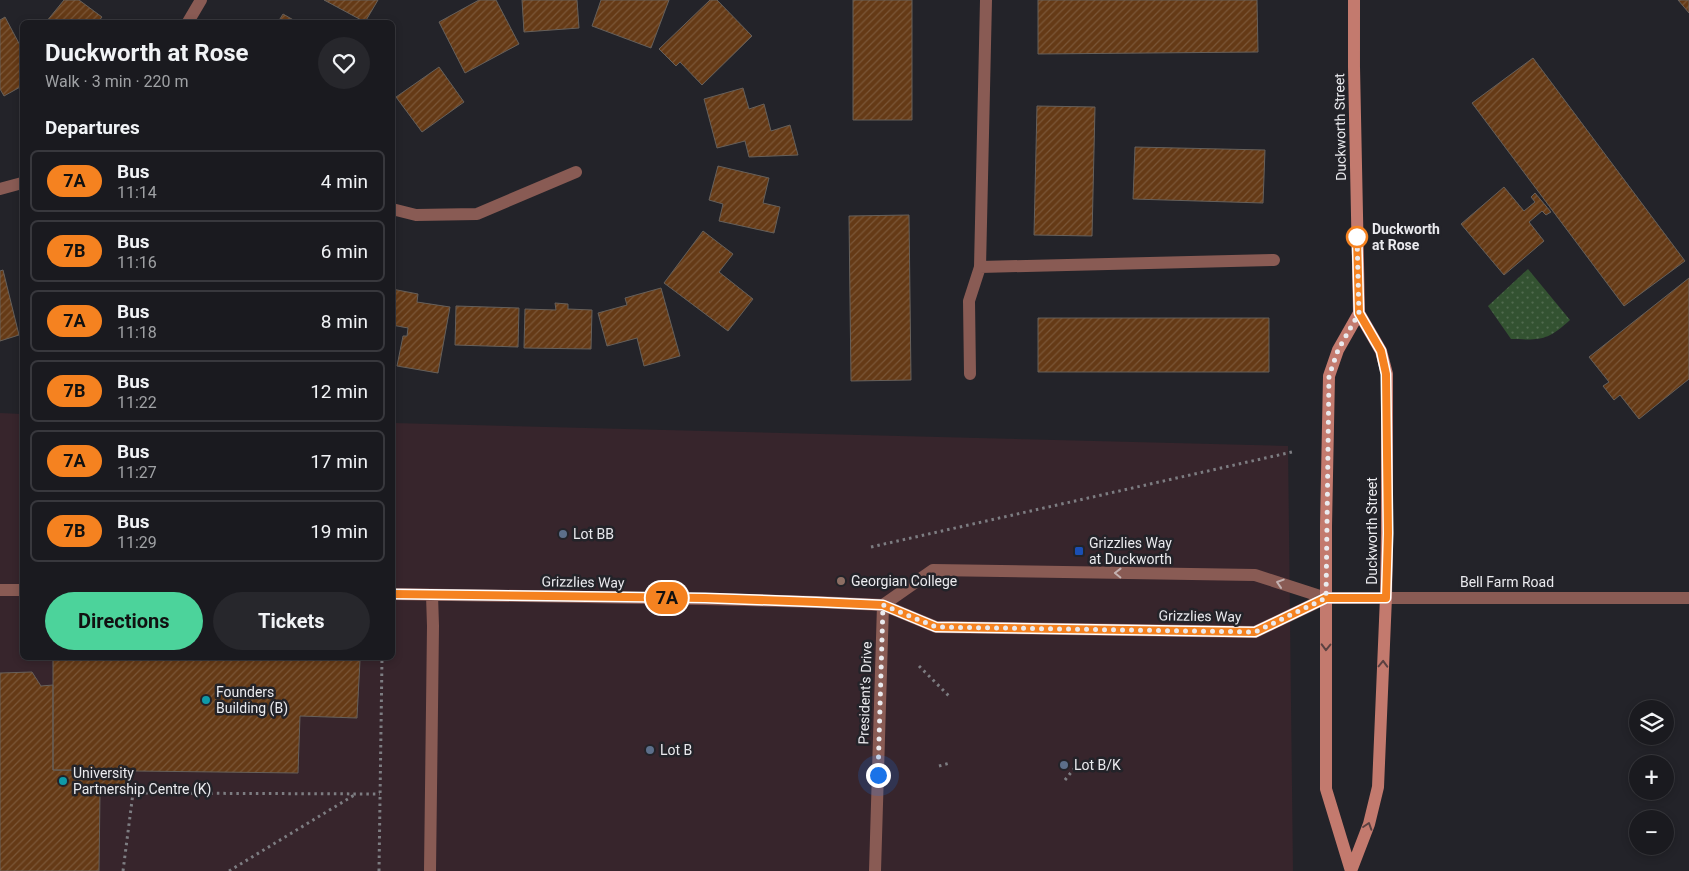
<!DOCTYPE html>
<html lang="en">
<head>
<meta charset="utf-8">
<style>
	body { margin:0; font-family:Roboto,sans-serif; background:#27272c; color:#f1f3f6; height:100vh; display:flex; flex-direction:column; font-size:19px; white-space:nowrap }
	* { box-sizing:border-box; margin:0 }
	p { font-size:16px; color:#9fa1a4 }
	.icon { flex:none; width:28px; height:28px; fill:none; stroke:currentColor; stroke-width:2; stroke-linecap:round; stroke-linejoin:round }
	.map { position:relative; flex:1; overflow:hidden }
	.panel { position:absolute; left:20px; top:20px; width:375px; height:640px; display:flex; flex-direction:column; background:#1a1a1f; border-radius:8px; box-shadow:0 2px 8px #0003,0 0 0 1px #38383d }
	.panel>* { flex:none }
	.badge { padding:0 10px; border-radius:16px; font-size:18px; line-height:32px }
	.tools { position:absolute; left:1629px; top:700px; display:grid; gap:10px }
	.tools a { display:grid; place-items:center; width:45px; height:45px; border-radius:50%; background:#1a1a1f; box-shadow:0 2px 8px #0003,0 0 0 1px #38383d; font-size:25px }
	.you { position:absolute; width:25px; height:25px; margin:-12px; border:4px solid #fff; border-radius:50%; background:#1a73e8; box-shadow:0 0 0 8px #1a73e833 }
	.map>.badge { position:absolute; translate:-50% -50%; box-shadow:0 0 0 2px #fff }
	h2 { padding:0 25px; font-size:19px; line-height:45px }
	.round { display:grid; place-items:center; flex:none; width:52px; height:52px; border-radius:26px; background:#27272c }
	.overview { display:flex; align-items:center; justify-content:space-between; height:85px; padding:0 25px }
	h1 { font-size:24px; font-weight:700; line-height:38px }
	.action { display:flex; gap:10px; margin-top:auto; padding:10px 25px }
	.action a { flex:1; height:58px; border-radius:30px; background:#4cd39b; color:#111; font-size:20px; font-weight:700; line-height:58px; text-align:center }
	.action a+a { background:#27272c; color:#f1f3f6 }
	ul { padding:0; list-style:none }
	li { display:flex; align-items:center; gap:15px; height:62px; margin:0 10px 8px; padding:0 15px; border:2px solid #38383d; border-radius:8px }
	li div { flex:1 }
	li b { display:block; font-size:19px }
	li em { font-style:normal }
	li .badge { min-width:55px; font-weight:700; text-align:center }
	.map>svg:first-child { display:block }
	.education { fill:#37252c }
	.park { fill:url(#park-dots) }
	.building { fill:url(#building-hatch); stroke:#66605b }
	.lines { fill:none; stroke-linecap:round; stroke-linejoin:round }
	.path { stroke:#7d7d82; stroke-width:3; stroke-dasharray:2.5 4; stroke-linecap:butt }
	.service { stroke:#895b54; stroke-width:12 }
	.minor { stroke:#895b54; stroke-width:12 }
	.tertiary { stroke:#895b54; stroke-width:12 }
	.secondary { stroke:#c37a6e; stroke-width:12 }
	.oneway { stroke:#c3b1b0 }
	.oneway2 { stroke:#5b4141 }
	.line-casing { stroke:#fff; stroke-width:11 }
	.line { stroke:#f58220; stroke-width:8 }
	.walk { stroke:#eaeaee; stroke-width:5; stroke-dasharray:0 9 }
	.stop-dot { fill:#fff; stroke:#f58220; stroke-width:2.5 }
	.service-dot { fill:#5c6f8a; stroke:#232329; stroke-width:2 }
	.transit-dot { fill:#1a4fb4; stroke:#232329; stroke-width:2 }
	.education-dot { fill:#8d6e63; stroke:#232329; stroke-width:2 }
	.culture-dot { fill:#0f9aa8; stroke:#232329; stroke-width:2 }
	.labels { text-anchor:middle; stroke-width:5; stroke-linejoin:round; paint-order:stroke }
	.street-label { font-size:14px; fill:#eaeaee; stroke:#232329 }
	.stop-label { font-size:14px; font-weight:bold; fill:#eaeaee; stroke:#232329; text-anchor:start }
	.poi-label { font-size:14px; fill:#eaeaee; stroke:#232329; text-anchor:start }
</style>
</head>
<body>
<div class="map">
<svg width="1689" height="871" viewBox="0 0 1689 871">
	<defs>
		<pattern id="park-dots" width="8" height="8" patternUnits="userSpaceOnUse" patternTransform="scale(1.25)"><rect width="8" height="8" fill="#335231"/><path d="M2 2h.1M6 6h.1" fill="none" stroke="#516b4f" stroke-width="1.8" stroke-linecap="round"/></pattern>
		<pattern id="building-hatch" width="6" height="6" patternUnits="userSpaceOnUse" patternTransform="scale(1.25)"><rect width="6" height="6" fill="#653a16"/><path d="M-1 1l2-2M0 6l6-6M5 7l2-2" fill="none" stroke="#7b5738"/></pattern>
	</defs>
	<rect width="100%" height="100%" fill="#232329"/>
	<!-- education -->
	<path class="education" d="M0,413L22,414V658H392L393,423L1288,446L1293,871H0Z"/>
	<!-- park -->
	<path class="park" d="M1528,269L1570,320C1547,341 1541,340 1511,339L1488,306Z"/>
	<!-- building -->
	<path class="building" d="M64,0H79L102,17L98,22H46Z
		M324,0H378L365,22Z
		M479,0H496L519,44L465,73L439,22Z
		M522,0H577L579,28L524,32Z
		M601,0H669L651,48L592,26Z
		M710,0H717L752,36L702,85L680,62L676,66L659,49Z
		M853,0H912V120H853Z
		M1038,0H1257L1258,52L1038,54Z
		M1678,0H1689V13Z
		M283,14L297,22H278Z
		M5,17L22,49V86L4,96L0,89V20Z
		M1533,58L1685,261L1624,306L1472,103Z
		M439,67L464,102L422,132L396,97Z
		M743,88L749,109L764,104L771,131L790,125L798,155L749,157L745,141L717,148L704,99Z
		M1037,106L1095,107L1092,236L1034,235Z
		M1135,147L1265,150L1263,203L1133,199Z
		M718,166L769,178L763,203L780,207L774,233L719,221L723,204L709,200Z
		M1504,187L1524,211L1535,202L1531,197L1535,193L1551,212L1546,215L1542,211L1529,222L1544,241L1504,275L1461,224Z
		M909,215L911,380L851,381L849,216Z
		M703,231L733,254L719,272L753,299L728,331L664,283Z
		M3,270L19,335L0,341V271Z
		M1689,278V379L1639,419L1620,395L1614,400L1603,386L1609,382L1589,357Z
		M661,288L680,356L644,366L637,338L607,346L598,313L627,305L625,298Z
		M392,289L418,294L417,302L450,307L438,373L397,366L403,336H407L408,328L392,325Z
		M555,303L568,304V309L592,310L591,349L524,348L525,309L556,310Z
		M456,306L519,308L518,347L455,345Z
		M1038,318H1269V372H1038Z
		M53,658H323V659L360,660L357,718L300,716L298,773L53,770Z
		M32,672L41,686L53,685V770L127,771V792H100L99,871H0V673Z"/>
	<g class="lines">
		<!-- path -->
		<path class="path" d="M871,547L1292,452
			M919,666L950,697
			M939,766L950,763
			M1065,780L1077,765
			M123,871L133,793L380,794
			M229,871L356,794
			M379,871L382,658"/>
		<!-- service -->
		<path class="service" d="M980,267L1274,260
			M970,374L969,301L980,267L986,0
			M0,590H22
			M392,594L705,599L816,602L883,605L936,627L1255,632L1326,598
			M883,605L933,570L1255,575L1326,598
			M430,871L433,626L432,595
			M875,871L883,605"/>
		<!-- minor -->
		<path class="minor" d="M188,22L201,0
			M0,189L22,183
			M392,209L416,215L477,214L576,172"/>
		<!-- tertiary -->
		<path class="tertiary" d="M1326,598H1689"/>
		<!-- secondary -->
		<path class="secondary" d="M1351,871L1369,824L1378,787L1386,597L1387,533V374L1381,351L1359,313L1354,67V0
			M1351,871L1326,789V526L1329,376L1338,350L1359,313"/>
	</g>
	<!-- one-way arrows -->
	<defs><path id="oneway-chevron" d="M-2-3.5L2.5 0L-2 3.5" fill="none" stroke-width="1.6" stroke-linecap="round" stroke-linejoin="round" transform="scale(1.25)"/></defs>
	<g class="oneway">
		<use href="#oneway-chevron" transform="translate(1118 573) rotate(-179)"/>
		<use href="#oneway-chevron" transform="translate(1280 583) rotate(-162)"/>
	</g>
	<g class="oneway2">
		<use href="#oneway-chevron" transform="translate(1326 647) rotate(91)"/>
		<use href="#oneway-chevron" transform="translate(1383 664) rotate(-88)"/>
		<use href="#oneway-chevron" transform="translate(1368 826) rotate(-72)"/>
	</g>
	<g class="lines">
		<!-- line casing -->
		<g class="line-casing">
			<path id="line" d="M392,594L705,598L816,602L883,605L936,627L1255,632L1326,598H1386L1388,533L1386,374L1381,351L1359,313L1357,237"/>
		</g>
		<!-- line -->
		<use href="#line" class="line"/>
		<!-- walk -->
		<path class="walk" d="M878,775L883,605L936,627L1255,632L1326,598L1329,376L1338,350L1359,313L1357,237"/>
	</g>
	<!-- markers -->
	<circle class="stop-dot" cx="1357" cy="237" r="10"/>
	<g class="service-dot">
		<circle cx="563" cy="534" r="5"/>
		<circle cx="650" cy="750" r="5"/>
		<circle cx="1064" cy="765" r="5"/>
	</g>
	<rect class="transit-dot" x="1074" y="546" width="10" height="10" rx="2.5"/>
	<circle class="education-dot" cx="841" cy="581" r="5"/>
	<g class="culture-dot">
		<circle cx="206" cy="700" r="5"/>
		<circle cx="63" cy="781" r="5"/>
	</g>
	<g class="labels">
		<!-- street labels -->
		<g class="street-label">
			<text transform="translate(1340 127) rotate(-91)" y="5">Duckworth Street</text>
			<text transform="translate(1372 531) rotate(-90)" y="5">Duckworth Street</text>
			<text transform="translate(583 582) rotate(1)" y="5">Grizzlies Way</text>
			<text x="1507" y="587">Bell Farm Road</text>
			<text transform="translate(1200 616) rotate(1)" y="5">Grizzlies Way</text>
			<text transform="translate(865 693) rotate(-88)" y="5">President's Drive</text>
		</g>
		<!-- stop labels -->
		<g class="stop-label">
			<text x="1372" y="234">Duckworth<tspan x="1372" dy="16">at Rose</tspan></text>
		</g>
		<!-- poi labels -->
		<g class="poi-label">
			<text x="573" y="539">Lot BB</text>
			<text x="1089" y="548">Grizzlies Way<tspan x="1089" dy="16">at Duckworth</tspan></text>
			<text x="851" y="586">Georgian College</text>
			<text x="216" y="697">Founders<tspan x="216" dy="16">Building (B)</tspan></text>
			<text x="660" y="755">Lot B</text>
			<text x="1074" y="770">Lot B/K</text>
			<text x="73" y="778">University<tspan x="73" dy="16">Partnership Centre (K)</tspan></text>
		</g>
	</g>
</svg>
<div class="tools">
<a><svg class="icon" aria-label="layers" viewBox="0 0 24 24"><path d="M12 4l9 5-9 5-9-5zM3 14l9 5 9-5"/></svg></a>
<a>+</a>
<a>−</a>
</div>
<div class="you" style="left:878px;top:775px"></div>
<b class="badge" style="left:667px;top:598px;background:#f58220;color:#111">7A</b>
<section class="panel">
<div class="overview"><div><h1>Duckworth at Rose</h1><p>Walk · 3 min · 220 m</p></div><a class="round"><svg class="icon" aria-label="heart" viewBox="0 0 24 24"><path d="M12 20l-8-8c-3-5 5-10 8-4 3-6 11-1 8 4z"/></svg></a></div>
<h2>Departures</h2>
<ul>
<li><span class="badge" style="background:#f58220;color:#111">7A</span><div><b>Bus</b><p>11:14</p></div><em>4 min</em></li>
<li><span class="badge" style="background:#f58220;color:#111">7B</span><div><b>Bus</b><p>11:16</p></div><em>6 min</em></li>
<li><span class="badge" style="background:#f58220;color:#111">7A</span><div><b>Bus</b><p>11:18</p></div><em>8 min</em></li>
<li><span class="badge" style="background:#f58220;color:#111">7B</span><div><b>Bus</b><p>11:22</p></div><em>12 min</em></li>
<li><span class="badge" style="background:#f58220;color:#111">7A</span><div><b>Bus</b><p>11:27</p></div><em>17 min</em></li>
<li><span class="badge" style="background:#f58220;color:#111">7B</span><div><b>Bus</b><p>11:29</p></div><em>19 min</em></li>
</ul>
<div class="action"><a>Directions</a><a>Tickets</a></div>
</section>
</div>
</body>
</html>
